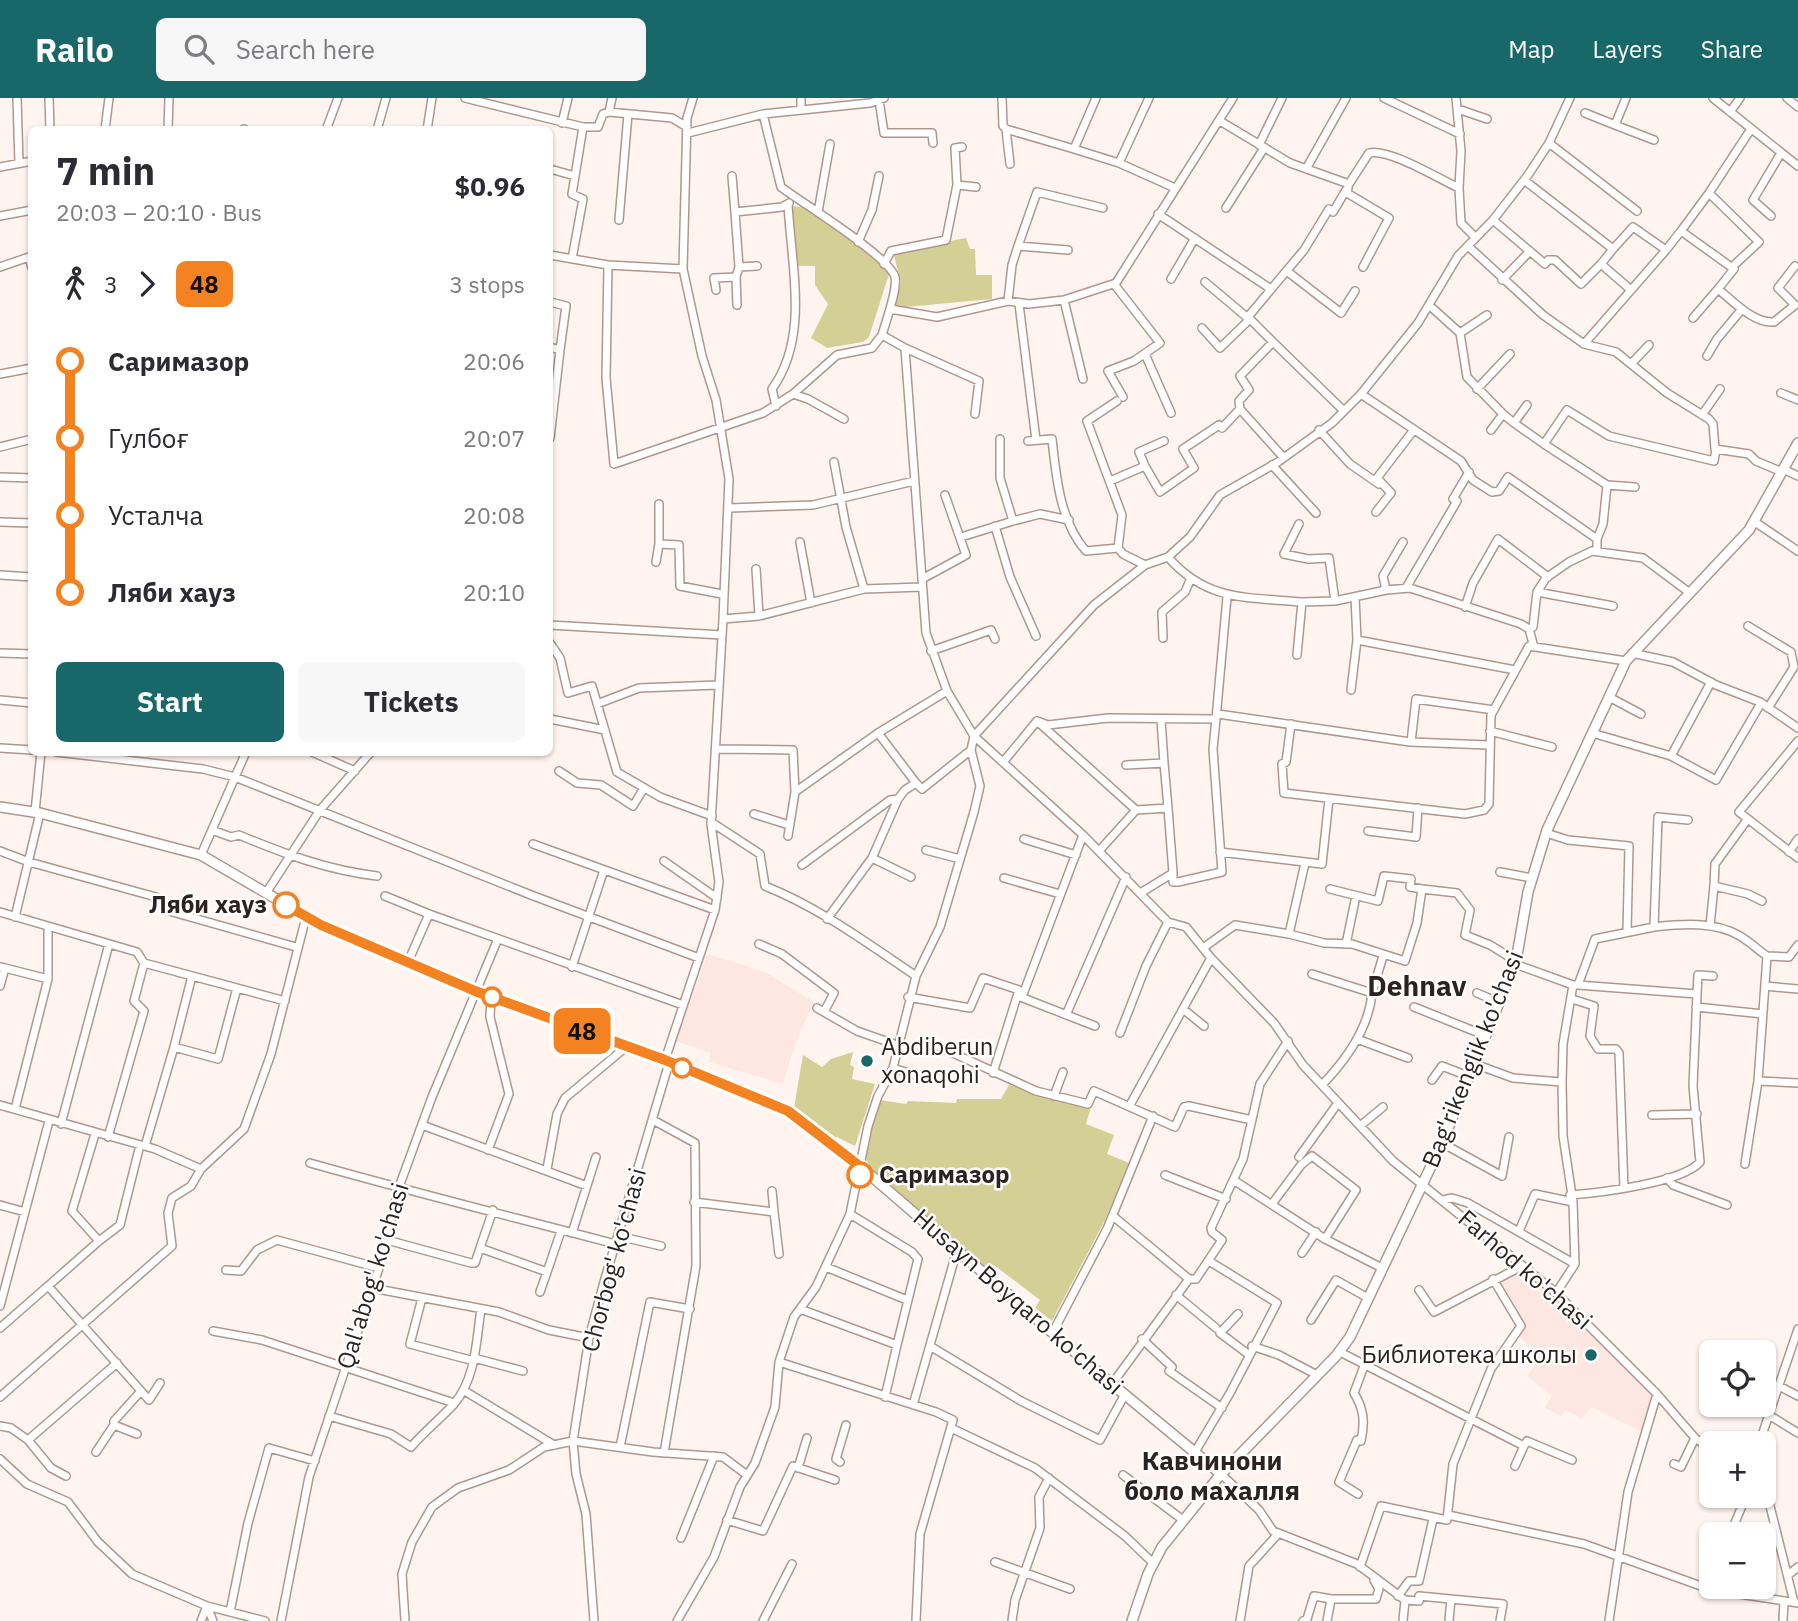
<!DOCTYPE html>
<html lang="en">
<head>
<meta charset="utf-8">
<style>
	body { margin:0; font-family:"IBM Plex Sans",sans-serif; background:#f7f7f7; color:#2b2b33; height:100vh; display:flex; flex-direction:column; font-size:26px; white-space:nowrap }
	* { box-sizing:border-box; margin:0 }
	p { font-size:23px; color:#7c7c81 }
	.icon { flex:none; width:38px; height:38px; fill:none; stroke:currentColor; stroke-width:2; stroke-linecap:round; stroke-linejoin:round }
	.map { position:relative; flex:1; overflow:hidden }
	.side { position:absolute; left:28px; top:28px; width:525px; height:630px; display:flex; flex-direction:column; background:#fff; border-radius:10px; box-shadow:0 2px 5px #0004 }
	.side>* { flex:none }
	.badge { padding:0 14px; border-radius:10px; font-size:24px; line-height:46px }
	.fabs { position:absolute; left:1699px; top:1242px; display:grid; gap:14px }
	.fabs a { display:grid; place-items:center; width:77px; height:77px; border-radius:10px; background:#fff; box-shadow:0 2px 5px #0004; font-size:35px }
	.map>.badge { position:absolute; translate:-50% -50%; box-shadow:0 0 0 4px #fff }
	.legs { display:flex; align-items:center; gap:10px; height:77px; padding:0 28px; font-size:23px }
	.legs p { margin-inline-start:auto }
	.head { display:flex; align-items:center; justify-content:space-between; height:119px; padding:0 28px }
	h1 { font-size:38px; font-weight:700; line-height:52px }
	.cta { display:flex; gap:14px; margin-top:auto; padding:14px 28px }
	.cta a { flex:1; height:80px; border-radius:10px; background:#186769; color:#fff; font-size:28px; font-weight:700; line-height:80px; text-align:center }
	.cta a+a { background:#f7f7f7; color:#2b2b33 }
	ul { padding:0 28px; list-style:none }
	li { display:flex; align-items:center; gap:24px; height:77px; font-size:26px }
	li i { display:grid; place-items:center; width:10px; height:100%; margin:0 9px; background:currentColor }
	li i::after { content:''; width:18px; height:18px; margin:-9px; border:5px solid; border-radius:50%; background:#fff }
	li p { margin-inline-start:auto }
	li:first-child i { background:linear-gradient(#0000 50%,currentColor 0) }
	li:last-child i { background:linear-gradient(currentColor 50%,#0000 0) }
	header { display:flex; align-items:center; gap:42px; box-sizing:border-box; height:98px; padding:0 35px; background:#186769; color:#fff }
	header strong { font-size:33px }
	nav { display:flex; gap:38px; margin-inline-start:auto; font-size:24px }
	.search { width:490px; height:63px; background:#f7f7f7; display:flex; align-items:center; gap:18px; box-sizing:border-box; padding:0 24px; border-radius:10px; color:#7c7c81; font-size:26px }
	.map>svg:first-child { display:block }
	.built { fill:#fde7e0 }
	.green { fill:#d4cf95 }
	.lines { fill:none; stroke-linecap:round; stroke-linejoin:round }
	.minor-casing { stroke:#b0978e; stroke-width:10 }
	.major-casing { stroke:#b0978e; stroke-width:12 }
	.minor { stroke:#fff; stroke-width:7 }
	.major { stroke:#fff; stroke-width:9 }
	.line-1-casing { stroke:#fff; stroke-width:16 }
	.line-1 { stroke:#f58220; stroke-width:10 }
	.stop-1-dot { fill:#fff; stroke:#f58220; stroke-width:3.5 }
	.poi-dot { fill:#186769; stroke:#fff; stroke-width:2.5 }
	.labels { text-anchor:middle; stroke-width:5; stroke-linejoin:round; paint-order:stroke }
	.stop-label { font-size:24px; font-weight:bold; fill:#2c221f; stroke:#fff; text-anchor:end }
	.poi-label { font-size:24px; fill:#2c221f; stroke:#fff; text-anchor:start }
	.street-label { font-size:24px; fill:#2c221f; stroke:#fff }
	.neighbourhood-label { font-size:26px; font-weight:bold; fill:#2c221f; stroke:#fff }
	.quarter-label { font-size:28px; font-weight:bold; fill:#2c221f; stroke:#fff }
</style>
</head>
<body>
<header>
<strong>Railo</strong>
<div class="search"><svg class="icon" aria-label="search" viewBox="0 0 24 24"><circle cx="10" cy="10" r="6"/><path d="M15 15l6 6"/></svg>Search here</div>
<nav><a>Map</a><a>Layers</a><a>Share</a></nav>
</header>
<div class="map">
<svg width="1798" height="1523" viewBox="0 0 1798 1523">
	<rect width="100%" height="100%" fill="#fff4f0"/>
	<!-- built -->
	<path class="built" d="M708,856L765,874L814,904L795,946L783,986L709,964L711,955L675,943Z
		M1521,1170L1573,1216L1655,1298L1642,1334L1592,1309L1582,1320L1565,1312L1561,1318L1545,1310L1552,1298L1527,1278L1538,1263L1530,1248L1518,1238L1526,1228L1498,1186Z"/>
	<!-- green -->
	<path class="green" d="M792,108L809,110L886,169L889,176L869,239L863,244L827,250L811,240L828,206L815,187V168H798L793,158Z
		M966,140L970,151H975L976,177H992V201L906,209L893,207L901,184L893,154Z
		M853,954L850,967L854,969L852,981L875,986L855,1048L837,1039H829L794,1010L803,957L822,969L831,961Z
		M1009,987L1091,1009L1086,1026L1114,1037L1107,1056L1129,1065L1105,1122L1052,1223L1035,1210L1040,1202L994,1167L989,1172L869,1069C859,1050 874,1021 880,1002L906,1006L908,1003L956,1005L957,1001H1001Z"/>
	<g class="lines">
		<!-- minor casing -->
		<g class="minor-casing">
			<path id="minor" d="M17,0L19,65
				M49,0L50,32
				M465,0L583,29H598L603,16L609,14L672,20L687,29
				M801,0V12
				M1002,0L1003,28L1006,31L1074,51
				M1096,0L1074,51L1119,65L1175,90
				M1384,0L1460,36
				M1456,0L1461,53L1459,90
				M1626,0L1615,27L1654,42
				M1713,0L1798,68
				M1787,0L1798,9
				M879,2L884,35H932L933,45
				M1458,11L1487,21
				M609,14L612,0
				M1730,14L1740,0
				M1585,15L1615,27
				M763,16L781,89C802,105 889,158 895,179C897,189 892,202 890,211
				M1220,23L1290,65L1349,86L1369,55C1389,50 1439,81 1459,90L1461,125L1475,139
				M562,25L568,0
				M1006,31L1010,66
				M105,32L109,0
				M168,32L169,0
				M244,32V31
				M326,32L338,0
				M377,32L386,0
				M427,32L432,0
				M688,35L763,16L870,5L884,0
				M1549,45L1637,113
				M1259,47L1282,0
				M1119,65L1149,0
				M0,69L32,63
				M550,71L575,78L583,29
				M1306,71L1346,0
				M732,78L735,114L782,109L789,105
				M1524,82L1613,151L1633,129L1666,152L1681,133
				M957,87L976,89
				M1348,90L1347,95L1389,120L1363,169
				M1709,95L1681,133L1734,171L1718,191C1733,203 1754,226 1774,224L1795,207L1778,190L1795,168
				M1226,110L1264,50
				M735,114L739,169L757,168
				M818,114L830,46
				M1158,116L1271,191
				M0,118L32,112
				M1771,118L1753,102L1781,55
				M619,122L628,16
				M1493,122L1545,166L1548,162H1555L1581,186L1601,166
				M858,144L872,112L879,78
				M1018,148L1037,94L1103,110
				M1468,148L1543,217L1584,246L1616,254L1667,295L1709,321L1713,326L1715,351L1749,356L1756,363L1782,374
				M1613,151L1601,166L1631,192
				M550,157L608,167L683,171
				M29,159L32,170
				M572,161L583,101L572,96L575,78
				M884,166L891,153L946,142L957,87L955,50L962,49
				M608,167L606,280L614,366L763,315L793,296L837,257L872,250L882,237L890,211L937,219L1008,203L1029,206L1064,202L1116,185L1233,0
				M0,169L32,158
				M1732,169L1759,144L1709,95L1751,31
				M1288,174L1341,215L1355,193
				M1171,181L1195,140
				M1502,182L1530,153
				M1205,184L1249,221
				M1114,186L1160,245L1134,263L1108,273L1123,299
				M716,192L714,180L736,179
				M1064,202L1083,281
				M1008,203L1012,167L1018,148L1068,152
				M550,204L566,208L560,252L550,249
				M1019,206L1036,342
				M737,207L736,179L739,169
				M1429,207L1460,235L1467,279L1503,316L1491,332
				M1247,220L1304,152L1329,111L1333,114L1346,92
				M1693,220L1718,191
				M1202,230L1220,250L1250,221L1273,244
				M1460,235L1487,217
				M882,237L905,250L926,535L947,593L974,638L1083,737L1168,824L1186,829L1211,860L1274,925L1303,967L1393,1063L1555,1194L1657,1296L1695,1340L1712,1352
				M1584,246L1666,152
				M905,250L979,283L975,316
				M1145,256L1171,315
				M1707,258L1717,241L1742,211
				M1631,266L1649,247
				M0,276L32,270
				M1477,291L1510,256
				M1781,295L1798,302
				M793,296L808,301L844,321
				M1361,296L1461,363L1473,382L1492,394L1499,393L1508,379L1597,441V452
				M1117,303L1087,323L1122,417L1118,450L1123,456L1145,467
				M776,308L772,291C810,239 791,166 788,106
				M1503,316L1514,325L1527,307
				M1702,317L1720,291
				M1514,325L1544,346L1567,312L1609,338L1714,363L1716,351
				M1319,332L1350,366L1379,386
				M550,340L560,252
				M1028,343L1052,341C1056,378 1060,424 1086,453L1118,450
				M1544,346L1607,387L1635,389
				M0,349L32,341
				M1283,359L1240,311L1239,303L1249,292L1240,278L1273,244L1344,313
				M834,364L846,429L864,491
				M1272,367L1316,415
				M1145,368L1160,394L1194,370L1183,351L1219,327L1222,330L1240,311
				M1783,371L1798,378
				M0,379L32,380
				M1110,383L1145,368L1139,354L1164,343
				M730,410L813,407L914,383
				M1376,414L1391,395L1377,380L1413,333
				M1013,423L1040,416L1069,422
				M0,424L32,425
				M1755,424L1798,453
				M1299,426L1284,456L1308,461L1329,460L1335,503
				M995,428L1010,479L1036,538
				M961,439L1013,423L1000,380V341
				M1597,441L1603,426L1607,387
				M800,444L811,505
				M659,446V406
				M1168,459C1207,504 1248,499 1302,504
				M656,464L659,446L679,447L680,488L722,496
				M756,471L759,518
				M0,477L32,479
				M922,481L966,457L945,397
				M1406,490L1457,403L1453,401L1469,374
				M1386,492L1383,478L1403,444
				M1537,494L1613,508
				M1355,499L1357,542L1515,572
				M1465,509L1473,485L1498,441L1548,479
				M723,521L759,518L864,491L922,489
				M550,527L722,537
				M1748,528L1791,554L1794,569L1768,610
				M1529,531L1533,529L1537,494L1546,480L1569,464L1592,453L1643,460L1690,495
				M1163,540L1162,514L1185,494L1191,480
				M550,545L560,560L568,595L592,588L617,674L660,699L712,718
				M931,553L991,532L995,541
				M0,555L32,556
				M1632,555L1673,564L1716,587L1760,604L1798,630
				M1297,557L1302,504L1335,503L1386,492L1410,490L1521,526L1529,531L1534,549
				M1711,584L1671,658L1716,682L1761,605
				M1351,592L1357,542
				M1609,599L1641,616
				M0,602L32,605
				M597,606L639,590L718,587
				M1218,616L1410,644L1489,647
				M550,621L605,632
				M1161,622L1164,665
				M1037,623L1048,627L1108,620L1216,621L1227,499
				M1291,626L1286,664L1282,666L1284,695L1465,716L1484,712L1489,706L1491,617L1529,548L1626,563
				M1490,633L1552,649
				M1592,635L1671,658
				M1798,643L1739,714L1798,760
				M1411,644L1416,601L1494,612
				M0,650L32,652
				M716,651L793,652L795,694L878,635
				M56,654L203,671L235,679L531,797L699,860
				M312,654L355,673
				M1004,663L1037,623L1136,712L1168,710L1173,775
				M1126,667L1164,665L1168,710
				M559,673L577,685L601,687L633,708L644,690
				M916,685L878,635L947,593
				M35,714L41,654
				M754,716L789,727
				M711,724L760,756L765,788C820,810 867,845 916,878
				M212,732L231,739L239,737C285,756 327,772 377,778
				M1368,733L1416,739L1418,710
				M1546,735L1568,742L1629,748L1627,834
				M788,738L795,694
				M1024,741L1076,757
				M533,746L715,812
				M926,752L960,761
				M0,753L29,764L156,799L169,813L296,849
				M1099,753L1136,712
				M1220,754L1322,766L1329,701
				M1789,754L1798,741
				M201,757L246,654
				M872,760L911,779
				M664,763L717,800
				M1305,765L1289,836L1324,845L1352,846L1405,863L1417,825L1422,791L1410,789L1411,781L1384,778L1378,803L1330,791
				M802,767L890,702L898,701
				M1500,774L1532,780
				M1004,780L1060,796
				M1714,788L1715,766L1747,722
				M1422,791L1457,795L1470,812L1465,837L1490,847L1516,863
				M1142,794L1173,775V784H1178L1222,774L1213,651L1216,621
				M266,795L320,712L371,654
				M385,798L429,816L408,864
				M0,814L137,854L144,865L285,903
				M429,816L683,907
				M15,819L40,715
				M827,821L872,760L898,701L905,692L916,685L922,691L971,652
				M1710,828L1714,788L1748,796L1762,803
				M1654,829C1682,826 1715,823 1740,838C1750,844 1758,852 1767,858L1758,983L1745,1066
				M759,846L782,856L834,895L824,914
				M1346,846L1356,798
				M1203,850L1235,827L1289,836
				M1767,858L1789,859L1798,847
				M1515,866L1573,887L1563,946L1562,984
				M0,869L5,870L0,888
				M572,869L604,772
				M5,870L48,881
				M1312,876L1372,895L1383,858
				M192,878L174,949L218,961L237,890
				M1573,887H1578L1595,841L1654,829L1658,719L1688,722
				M1765,888L1798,891
				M1477,895L1498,904
				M1697,896L1698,877L1713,878
				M1018,898L1095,928
				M908,899L970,910L983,880L1019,892L993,975
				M1022,899L1083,737
				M1572,901L1594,908L1590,938L1598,951H1616L1619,955L1624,1090
				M1414,909L1484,937
				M1696,909L1763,916
				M817,910L857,933L897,947L908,951L931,945L1036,993L1088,1006L1094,993L1175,1029L1184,1009L1189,1008L1252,1022
				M1183,911L1204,928
				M1066,917L1126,779
				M1120,935L1146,868L1168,824
				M1357,941L1408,960
				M665,962L715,812L719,784L711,726L723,521L729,381L716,302L702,258L683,171L687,20L693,0
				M1472,965L1513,980L1562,984L1563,1038L1573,1104L1575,1166L1556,1195
				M893,970L927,981
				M1432,982L1442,968L1468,978
				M1758,983L1798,985
				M1322,987C1345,963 1369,930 1372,895
				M1054,998L1063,974
				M0,1007L155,1051L201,1071
				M1130,1007L1211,860
				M15,1011L48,881V828
				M1652,1017L1697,1016
				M653,1022L695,1045L696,1168L664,1355
				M61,1026L109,846
				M422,1027L587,1088
				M1360,1028L1383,1009
				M108,1039L144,913L134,903L144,865
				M1442,1045L1502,1078L1509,1039
				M145,1048L174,949
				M488,1052L509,996L490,919L491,899
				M1299,1059L1338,1005
				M310,1065C412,1094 513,1119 615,1146
				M547,1071L557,1016L565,1000L626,949
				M1165,1077L1226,1101
				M1667,1080L1673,1087L1727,1107
				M1235,1083L1325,1141L1382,1170
				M772,1093L774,1114
				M1570,1097C1598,1095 1682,1085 1700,1064L1693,988L1697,896L1578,887
				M1443,1102L1452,1100L1468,1105L1575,1166
				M694,1104L774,1114L779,1156
				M1272,1106L1301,1067L1312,1058L1356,1092L1325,1141
				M0,1107L25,1114
				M493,1112L480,1150L547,1174L561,1133
				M850,1116L912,1154L918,1161L897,1247
				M1113,1118L1189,1181
				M1519,1133L1535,1096L1573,1104
				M572,1135L596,1059
				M618,1138L661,1148
				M387,1142L471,1165H475L480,1150
				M99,1143L120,1127L140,1047
				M1302,1155L1316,1134
				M826,1169L907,1202
				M226,1172L241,1173L257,1152L277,1142L379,1170
				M48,1188L99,1143L72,1113L95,1036
				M372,1190L499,1214L549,1232L589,1240
				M1419,1192L1434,1214L1522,1168
				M540,1194L547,1174
				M1176,1197L1216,1230
				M422,1200L410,1246L474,1263
				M0,1208L49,1023
				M800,1211L897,1247L885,1299
				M1238,1216L1220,1235L1248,1256
				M1311,1222L1336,1182L1368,1200
				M0,1230L48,1188L149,1302L160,1285
				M213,1233L262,1242L454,1305
				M1053,1234L1107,1131L1153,1018
				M1142,1241L1172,1269L1169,1273L1222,1310
				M930,1248L1021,1303L1100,1342L1125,1296
				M1252,1248L1279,1257L1317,1277
				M1340,1254L1524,1348L1527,1343L1572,1362
				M474,1260L523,1273
				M779,1264L936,1314L953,1322L920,1436L916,1523
				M1112,1286L1189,1181H1196L1222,1142L1212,1134L1211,1130L1243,1061L1260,986L1288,943
				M1779,1288L1798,1298
				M463,1292L554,1347
				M0,1299L172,1148L168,1115L172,1100L191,1088L201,1071L244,1031L271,956L306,819
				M913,1307L957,1152
				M1769,1317L1798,1335
				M329,1318L391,1336L411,1349C424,1334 440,1321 454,1306C476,1280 476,1244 481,1211
				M0,1328L11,1330L28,1342
				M951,1330L1035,1370L1125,1438L1152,1464
				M137,1336L114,1327V1323L141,1293
				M1759,1346L1798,1231
				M620,1349L650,1204L690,1211
				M96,1354L114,1327
				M1195,1354L1230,1295L1277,1205L1209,1163
				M0,1361L27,1386L68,1404L98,1444L132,1476L207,1508L265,1523
				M840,1364L836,1361L846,1327
				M1674,1366L1681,1369L1695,1340
				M1515,1368L1524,1348
				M798,1370L807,1340
				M1221,1376L1259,1412L1273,1433L1357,1466L1405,1502L1419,1503V1498L1503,1506L1500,1523
				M1123,1377L1183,1422
				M66,1378L51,1370L28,1342L117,1265
				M1358,1396L1339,1384L1357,1342L1361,1343C1365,1324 1364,1311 1354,1295L1364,1268
				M1764,1396L1769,1404L1794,1504
				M1448,1417L1584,1446L1712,1492L1798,1505
				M727,1422L763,1433L793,1368L835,1382
				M1730,1437L1746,1398
				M681,1440L714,1358
				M995,1464L1070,1491
				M1360,1469L1381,1408L1447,1422L1453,1366L1491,1271L1521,1228L1493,1181
				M1788,1477L1798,1469
				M1706,1490L1712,1479
				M1398,1498L1409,1483H1419L1433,1421
				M230,1514L248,1425L269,1350L315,1363
				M201,1523L207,1508L213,1523
				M281,1523L309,1379L379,1170L399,1089L432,999L497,843
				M405,1523L402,1476L412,1444L432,1409L458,1390L509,1372L544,1349L573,1343L589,1240L604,1184L669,965
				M594,1523L586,1416L576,1376L573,1343L653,1354L723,1359L747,1377
				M677,1523L714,1459L740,1389L755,1365L775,1309L779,1264L794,1219L816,1189L850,1116L868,1028L878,998L893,970L916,878L940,829L974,714L980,688L971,652L974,638L1094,507L1145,467L1168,459L1190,439L1220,397L1278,364L1332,325L1361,296L1418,225L1458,158L1493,122L1528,77L1549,45L1570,0
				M763,1523L792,1466
				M1012,1523L1015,1502L1040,1430L1039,1399L1049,1380
				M1240,1523L1249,1468L1278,1436
				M1303,1523L1307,1521L1314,1498L1331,1501
				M1327,1523L1331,1501H1376L1379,1491L1374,1482
				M1403,1523L1405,1502
				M1449,1523L1451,1501
				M1609,1523L1628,1394L1657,1296
				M1783,1523L1784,1503"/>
		</g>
		<!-- major casing -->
		<g class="major-casing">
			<path id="major" d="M0,709L40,715L201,757L321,827L475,893L665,962L788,1013L862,1070L1112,1286L1221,1376
				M1132,1523L1148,1476L1162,1449L1221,1376L1336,1258L1350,1239L1442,1045L1516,863L1528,794L1547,732L1626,563L1749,432L1798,345"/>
		</g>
		<!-- minor -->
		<use href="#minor" class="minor"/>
		<!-- major -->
		<use href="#major" class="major"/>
	</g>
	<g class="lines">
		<!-- line-1 casing -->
		<g class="line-1-casing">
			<path id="line-1" d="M286,807L321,827L475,893L665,962L788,1013L862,1070L860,1077"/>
		</g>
		<!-- line-1 -->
		<use href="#line-1" class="line-1"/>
	</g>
	<!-- markers -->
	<g class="stop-1-dot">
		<circle cx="286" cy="807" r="12"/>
		<circle cx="492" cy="899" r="9"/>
		<circle cx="682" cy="970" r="9"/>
		<circle cx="860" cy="1077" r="12"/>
	</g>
	<g class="poi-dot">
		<circle cx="867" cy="963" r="7"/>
		<circle cx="1591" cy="1257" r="7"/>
	</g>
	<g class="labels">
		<!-- stop labels -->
		<g class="stop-label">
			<text x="267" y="815">Ляби хауз</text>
			<text x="879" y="1085" text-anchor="start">Саримазор</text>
		</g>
		<!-- poi labels -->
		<g class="poi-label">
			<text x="881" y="957">Abdiberun<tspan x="881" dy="28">xonaqohi</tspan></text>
			<text x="1577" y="1265" text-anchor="end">Библиотека школы</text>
		</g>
		<!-- street labels -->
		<g class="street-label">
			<text transform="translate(1473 961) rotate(-68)" y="8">Bag'rikenglik ko'chasi</text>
			<text transform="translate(614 1162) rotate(-75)" y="8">Сhorbog' ko'chasi</text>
			<text transform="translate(1525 1172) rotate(41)" y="8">Farhod ko'chasi</text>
			<text transform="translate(373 1178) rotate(-73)" y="8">Qal'abog' ko'chasi</text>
			<text transform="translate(1018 1204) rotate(41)" y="8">Husayn Boyqaro ko'chasi</text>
		</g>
		<!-- neighbourhood labels -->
		<g class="neighbourhood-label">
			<text x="1212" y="1372">Кавчинони<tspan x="1212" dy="30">боло махалля</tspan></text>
		</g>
		<!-- quarter labels -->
		<g class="quarter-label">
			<text x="1417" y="898">Dehnav</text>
		</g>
	</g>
</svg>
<div class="fabs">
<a><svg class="icon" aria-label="locate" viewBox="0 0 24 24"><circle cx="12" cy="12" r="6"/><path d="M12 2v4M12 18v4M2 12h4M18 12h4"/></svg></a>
<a>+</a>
<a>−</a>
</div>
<b class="badge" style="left:582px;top:933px;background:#f58220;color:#111">48</b>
<section class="side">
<div class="head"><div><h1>7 min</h1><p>20:03 – 20:10 · Bus</p></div><b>$0.96</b></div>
<div class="legs"><svg class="icon" aria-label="walk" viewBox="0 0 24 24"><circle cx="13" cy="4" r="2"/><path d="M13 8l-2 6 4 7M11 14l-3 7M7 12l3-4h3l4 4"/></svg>3<svg class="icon" aria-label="forward" viewBox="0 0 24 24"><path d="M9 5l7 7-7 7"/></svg><b class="badge" style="background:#f58220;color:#111">48</b><p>3 stops</p></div>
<ul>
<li><i style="color:#f58220"></i><b>Саримазор</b><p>20:06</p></li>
<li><i style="color:#f58220"></i><span>Гулбоғ</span><p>20:07</p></li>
<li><i style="color:#f58220"></i><span>Усталча</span><p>20:08</p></li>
<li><i style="color:#f58220"></i><b>Ляби хауз</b><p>20:10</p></li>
</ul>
<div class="cta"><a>Start</a><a>Tickets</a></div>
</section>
</div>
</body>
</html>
